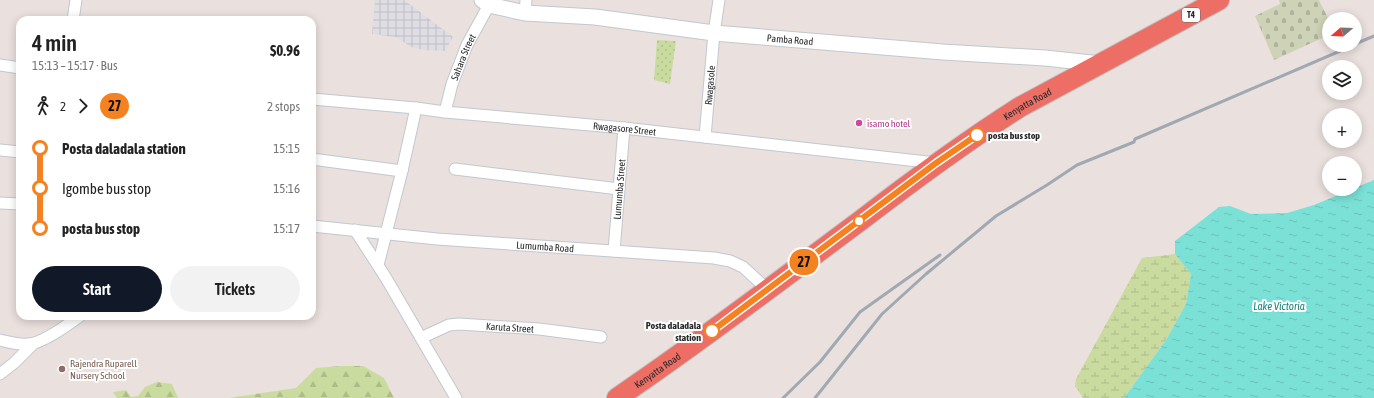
<!DOCTYPE html>
<html lang="en">
<head>
<meta charset="utf-8">
<style>
	body { margin:0; font-family:"Asap Condensed",sans-serif; background:#f2f2f2; color:#222; height:100vh; display:flex; flex-direction:column; font-size:15px; white-space:nowrap }
	* { box-sizing:border-box; margin:0 }
	p { font-size:13px; color:#767676 }
	.icon { flex:none; width:22px; height:22px; fill:none; stroke:currentColor; stroke-width:2; stroke-linecap:round; stroke-linejoin:round }
	.map { position:relative; flex:1; overflow:hidden }
	.drawer { position:absolute; left:16px; top:16px; width:300px; height:304px; display:flex; flex-direction:column; background:#fff; border-radius:12px; box-shadow:0 2px 10px #0003 }
	.drawer>* { flex:none }
	.badge { padding:0 8px; border-radius:13px; font-size:14px; line-height:26px }
	.needle { width:26px; rotate:251deg }
	.buttons { position:absolute; left:1322px; top:12px; display:grid; gap:8px }
	.buttons a { display:grid; place-items:center; width:40px; height:40px; border-radius:50%; background:#fff; box-shadow:0 2px 10px #0003; font-size:20px }
	.map>.badge { position:absolute; translate:-50% -50%; box-shadow:0 0 0 2px #fff }
	.legs { display:flex; align-items:center; gap:6px; height:44px; padding:0 16px; font-size:13px }
	.legs p { margin-inline-start:auto }
	.head { display:flex; align-items:center; justify-content:space-between; height:68px; padding:0 16px }
	h1 { font-size:22px; font-weight:600; line-height:30px }
	.primary-button { display:flex; gap:8px; margin-top:auto; padding:8px 16px }
	.primary-button a { flex:1; height:46px; border-radius:24px; background:#111827; color:#fff; font-size:16px; font-weight:600; line-height:46px; text-align:center }
	.primary-button a+a { background:#f2f2f2; color:#222 }
	ul { padding:0 16px; list-style:none }
	li { display:flex; align-items:center; gap:14px; height:40px; font-size:15px }
	li i { display:grid; place-items:center; width:6px; height:100%; margin:0 5px; background:currentColor }
	li i::after { content:''; width:10px; height:10px; margin:-5px; border:3px solid; border-radius:50%; background:#fff }
	li p { margin-inline-start:auto }
	li:first-child i { background:linear-gradient(#0000 50%,currentColor 0) }
	li:last-child i { background:linear-gradient(currentColor 50%,#0000 0) }
	.map>svg:first-child { display:block }
	.industrial { fill:url(#industrial-grid) }
	.forest { fill:url(#forest-firs) }
	.wetland { fill:url(#wetland-marsh) }
	.cemetery { fill:url(#cemetery-stones) }
	.park { fill:url(#park-dots) }
	.water { fill:url(#water-ripples) }
	.lines { fill:none; stroke-linecap:round; stroke-linejoin:round }
	.street-casing { stroke:#c1c8cf; stroke-width:13 }
	.secondary-casing { stroke:#c1c8cf; stroke-width:17 }
	.highway-casing { stroke:#bfbfbf; stroke-width:22 }
	.street { stroke:#fff; stroke-width:11 }
	.secondary { stroke:#fff; stroke-width:15 }
	.highway { stroke:#ed6e65; stroke-width:20 }
	.rail { stroke:#a0a9b2; stroke-width:3 }
	.line-1-casing { stroke:#fff; stroke-width:9 }
	.line-1 { stroke:#f58220; stroke-width:6 }
	.hotel-dot { fill:#d1479c; stroke:#fff; stroke-width:1.5 }
	.stop-1-dot { fill:#fff; stroke:#f58220; stroke-width:2 }
	.education-dot { fill:#8d6e63; stroke:#fff; stroke-width:1.5 }
	.labels { text-anchor:middle; stroke-width:4; stroke-linejoin:round; paint-order:stroke }
	.shield { fill:#fff; stroke:#696969; stroke-width:1 }
	.shield-label { font-size:9px; font-weight:bold; fill:#292929 }
	.street-label { font-size:10px; fill:#292929; stroke:#fff }
	.hotel-label { font-size:10px; fill:#b23c85; stroke:#fff; text-anchor:start }
	.stop-label { font-size:10px; font-weight:bold; fill:#292929; stroke:#fff; text-anchor:start }
	.education-label { font-size:10px; fill:#785e54; stroke:#fff; text-anchor:start }
	.water-label { font-size:11px; font-style:italic; fill:#1a807d; stroke:#fff }
</style>
</head>
<body>
<div class="map">
<svg width="1374" height="398" viewBox="0 0 1374 398">
	<defs>
		<pattern id="industrial-grid" width="8" height="8" patternUnits="userSpaceOnUse"><rect width="8" height="8" fill="#dddde3"/><path d="M0 4h8M4 0v8" fill="none" stroke="#bebec3"/></pattern>
		<pattern id="forest-firs" width="22" height="20" patternUnits="userSpaceOnUse"><rect width="22" height="20" fill="#cadb9f"/><path d="M5 1l3.5 6h-7zM16 11l3.5 6h-7z" fill="#aebc89"/></pattern>
		<pattern id="wetland-marsh" width="20" height="14" patternUnits="userSpaceOnUse"><rect width="20" height="14" fill="#cadb9f"/><path d="M1 5h8M5 5V1M11 12h8M15 12V8" fill="none" stroke="#aebc89"/></pattern>
		<pattern id="cemetery-stones" width="16" height="16" patternUnits="userSpaceOnUse"><rect width="16" height="16" fill="#ced2b6"/><path d="M2 7V4a2 2 0 0 1 4 0v3zM10 15v-3a2 2 0 0 1 4 0v3z" fill="#b1b49c"/></pattern>
		<pattern id="park-dots" width="8" height="8" patternUnits="userSpaceOnUse"><rect width="8" height="8" fill="#cadb9f"/><path d="M2 2h.1M6 6h.1" fill="none" stroke="#aebc89" stroke-width="1.8" stroke-linecap="round"/></pattern>
		<pattern id="water-ripples" width="26" height="14" patternUnits="userSpaceOnUse"><rect width="26" height="14" fill="#7be1d7"/><path d="M2 4q2-2 4 0t4 0M15 11q2-2 4 0t4 0" fill="none" stroke="#6ac1b9"/></pattern>
	</defs>
	<rect width="100%" height="100%" fill="#eae0dd"/>
	<!-- industrial -->
	<path class="industrial" d="M375,0H404L453,37L445,51L424,50L411,47L396,37L372,34Z"/>
	<!-- forest -->
	<path class="forest" d="M341,366H363L384,378L394,398H229L296,388L316,368Z
		M157,382L172,384L178,398H117L113,392L126,390L131,397L138,396L145,387Z"/>
	<!-- wetland -->
	<path class="wetland" d="M1175,254L1191,274L1186,304L1166,340L1124,398H1083L1075,386L1076,379L1142,258Z"/>
	<!-- cemetery -->
	<path class="cemetery" d="M1279,0H1319L1329,20V35L1274,60L1255,16L1280,4Z"/>
	<!-- park -->
	<path class="park" d="M657,40L676,41L670,84L654,80Z"/>
	<!-- water -->
	<path class="water" d="M1374,180V398H1124L1166,340L1186,304L1191,274L1175,254V241L1219,207L1230,206L1251,214L1287,213L1314,205Z"/>
	<g class="lines">
		<!-- street casing -->
		<g class="street-casing">
			<g id="street">
				<path d="M525,13L526,0"/>
				<path d="M73,20L76,0"/>
				<path d="M0,65L20,68"/>
				<path id="s1" d="M312,99L416,108L445,112L624,128L936,163"/>
				<path id="s2" d="M445,112L452,84L467,45L489,5"/>
				<path id="s3" d="M705,137L714,33L719,0"/>
				<path d="M0,150L20,152"/>
				<path d="M312,159L402,171"/>
				<path d="M455,169L619,189"/>
				<path d="M0,203L20,204"/>
				<path id="s4" d="M312,226L437,239L714,258L730,261L743,267L768,290"/>
				<path d="M355,230L386,278L456,398"/>
				<path id="s5" d="M614,251L624,128"/>
				<path d="M378,265L402,171L416,108"/>
				<path id="s6" d="M421,338L449,325L459,324L539,329L601,337"/>
				<path d="M0,340C9,342 19,345 28,344C42,344 69,324 80,316"/>
				<path d="M0,374L14,363L33,344"/>
			</g>
		</g>
		<!-- secondary casing -->
		<g class="secondary-casing">
			<g id="secondary">
				<path id="s7" d="M482,0L489,5L525,13L595,17L714,33L943,52L1045,58L1101,64"/>
			</g>
		</g>
		<!-- highway casing -->
		<g class="highway-casing">
			<g id="highway">
				<path id="s8" d="M617,398C700,342 779,281 860,221C912,181 965,142 1020,107L1219,0"/>
			</g>
		</g>
		<!-- street -->
		<use href="#street" class="street"/>
		<!-- secondary -->
		<use href="#secondary" class="secondary"/>
		<!-- highway -->
		<use href="#highway" class="highway"/>
		<!-- rail -->
		<path class="rail" d="M1355,44L1374,36
			M783,398L820,362L860,312L940,255
			M815,398L882,314L926,274L996,216L1047,185L1077,165L1134,142L1135,139L1354,45"/>
	</g>
	<g class="lines">
		<!-- line-1 casing -->
		<g class="line-1-casing">
			<path id="line-1" d="M712,331L936,163L977,135"/>
		</g>
		<!-- line-1 -->
		<use href="#line-1" class="line-1"/>
	</g>
	<!-- markers -->
	<circle class="hotel-dot" cx="859" cy="123" r="4"/>
	<g class="stop-1-dot">
		<circle cx="977" cy="135" r="7"/>
		<circle cx="859" cy="221" r="5"/>
		<circle cx="712" cy="331" r="7"/>
	</g>
	<circle class="education-dot" cx="62" cy="369" r="4"/>
	<g class="labels">
		<!-- shield labels -->
		<rect class="shield" x="1182" y="8" width="18" height="14" rx="3"/>
		<g class="shield-label">
			<text x="1191" y="18">T4</text>
		</g>
		<!-- street labels -->
		<g class="street-label">
			<text dy="4" stroke="none"><textPath href="#s7" startOffset="312">Pamba Road</textPath></text>
			<text dy="4" stroke="none"><textPath href="#s2" startOffset="58">Sahara Street</textPath></text>
			<text dy="4" stroke="none"><textPath href="#s3" startOffset="52">Rwagasole</textPath></text>
			<text dy="4" stroke="none"><textPath href="#s8" startOffset="505">Kenyatta Road</textPath></text>
			<text dy="4" stroke="none"><textPath href="#s1" startOffset="314">Rwagasore Street</textPath></text>
			<text dy="4" stroke="none"><textPath href="#s5" startOffset="62">Lumumba Street</textPath></text>
			<text dy="4" stroke="none"><textPath href="#s4" startOffset="234">Lumumba Road</textPath></text>
			<text dy="4" stroke="none"><textPath href="#s6" startOffset="92">Karuta Street</textPath></text>
			<text dy="4" stroke="none"><textPath href="#s8" startOffset="49">Kenyatta Road</textPath></text>
		</g>
		<!-- hotel labels -->
		<g class="hotel-label">
			<text x="867" y="127">isamo hotel</text>
		</g>
		<!-- stop labels -->
		<g class="stop-label">
			<text x="988" y="139">posta bus stop</text>
			<text x="701" y="329" text-anchor="end">Posta daladala<tspan x="701" dy="12">station</tspan></text>
		</g>
		<!-- education labels -->
		<g class="education-label">
			<text x="70" y="367">Rajendra Ruparell<tspan x="70" dy="12">Nursery School</tspan></text>
		</g>
		<!-- water labels -->
		<g class="water-label">
			<text x="1279" y="310">Lake Victoria</text>
		</g>
	</g>
</svg>
<div class="buttons">
<a><svg class="needle" viewBox="-14 -14 28 28"><path d="M0-13l5 13h-10z" fill="#e53935"/><path d="M0 13l5-13h-10z" fill="#767676"/></svg></a>
<a><svg class="icon" aria-label="layers" viewBox="0 0 24 24"><path d="M12 4l9 5-9 5-9-5zM3 14l9 5 9-5"/></svg></a>
<a>+</a>
<a>−</a>
</div>
<b class="badge" style="left:804px;top:262px;background:#f58220;color:#111">27</b>
<section class="drawer">
<div class="head"><div><h1>4 min</h1><p>15:13 – 15:17 · Bus</p></div><b>$0.96</b></div>
<div class="legs"><svg class="icon" aria-label="walk" viewBox="0 0 24 24"><circle cx="13" cy="4" r="2"/><path d="M13 8l-2 6 4 7M11 14l-3 7M7 12l3-4h3l4 4"/></svg>2<svg class="icon" aria-label="forward" viewBox="0 0 24 24"><path d="M9 5l7 7-7 7"/></svg><b class="badge" style="background:#f58220;color:#111">27</b><p>2 stops</p></div>
<ul>
<li><i style="color:#f58220"></i><b>Posta daladala station</b><p>15:15</p></li>
<li><i style="color:#f58220"></i><span>Igombe bus stop</span><p>15:16</p></li>
<li><i style="color:#f58220"></i><b>posta bus stop</b><p>15:17</p></li>
</ul>
<div class="primary-button"><a>Start</a><a>Tickets</a></div>
</section>
</div>
</body>
</html>
